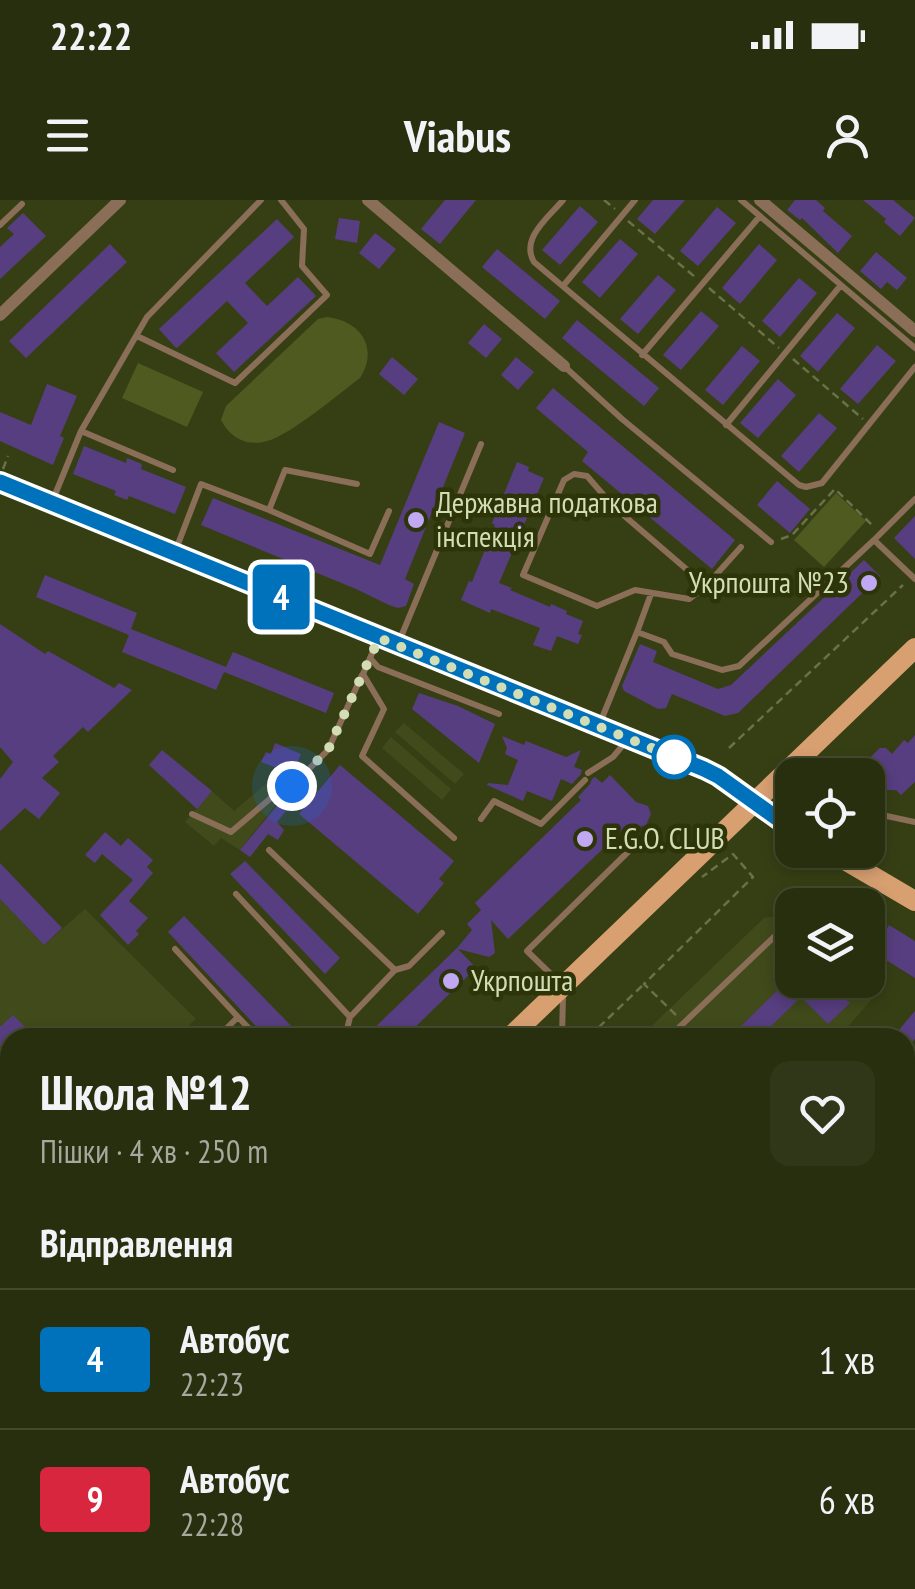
<!DOCTYPE html>
<html lang="uk">
<head>
<meta charset="utf-8">
<style>
	body { margin:0; font-family:"PT Sans Narrow",sans-serif; background:#303718; color:#f1f3f6; height:100vh; display:flex; flex-direction:column; font-size:38px; white-space:nowrap }
	* { box-sizing:border-box; margin:0 }
	p { font-size:32px; color:#a5a99e }
	.icon { flex:none; width:55px; height:55px; fill:none; stroke:currentColor; stroke-width:2; stroke-linecap:round; stroke-linejoin:round }
	.map { position:relative; flex:1; overflow:hidden }
	.drawer { position:absolute; left:0px; top:828px; width:915px; height:562px; display:flex; flex-direction:column; background:#282f0f; border-radius:30px 30px 0 0; box-shadow:0 5px 15px #0003,0 0 0 2px #444a2f }
	.drawer>* { flex:none }
	.badge { padding:0 20px; border-radius:8px; font-size:35px; line-height:65px }
	.fabs { position:absolute; left:775px; top:558px; display:grid; gap:20px }
	.fabs a { display:grid; place-items:center; width:110px; height:110px; border-radius:20px; background:#282f0f; box-shadow:0 5px 15px #0003,0 0 0 2px #444a2f; font-size:50px }
	.you { position:absolute; width:50px; height:50px; margin:-25px; border:8px solid #fff; border-radius:50%; background:#1a73e8; box-shadow:0 0 0 15px #1a73e833 }
	.map>.badge { position:absolute; translate:-50% -50%; box-shadow:0 0 0 5px #fff }
	h2 { padding:0 40px; font-size:38px; line-height:90px }
	.round { display:grid; place-items:center; flex:none; width:105px; height:105px; border-radius:20px; background:#303718 }
	.overview { display:flex; align-items:center; justify-content:space-between; height:170px; padding:0 40px }
	h1 { font-size:48px; font-weight:700; line-height:75px }
	ul { padding:0; list-style:none }
	li { display:flex; align-items:center; gap:30px; height:140px; padding:0 40px; border-top:2px solid #444a2f }
	li div { flex:1 }
	li b { display:block; font-size:38px }
	li em { font-style:normal }
	li .badge { min-width:110px; font-weight:700; text-align:center }
	.status { display:flex; justify-content:space-between; align-items:center; height:70px; padding:0 50px; background:#282f0f; direction:ltr }
	.status svg { height:28px; fill:currentColor }
	header { display:flex; justify-content:space-between; align-items:center; height:130px; padding:0 40px; background:#282f0f; font-size:45px; font-weight:700 }
	.map>svg:first-child { display:block }
	.built { fill:#404a1a }
	.green { fill:#4f5a21 }
	.building { fill:#573e80 }
	.lines { fill:none; stroke-linecap:round; stroke-linejoin:round }
	.path { stroke:#687147; stroke-width:2.5; stroke-dasharray:8 5; stroke-linecap:butt }
	.service { stroke:#8a6e58; stroke-width:6 }
	.minor { stroke:#8a6e58; stroke-width:12 }
	.secondary { stroke:#b68967; stroke-width:18 }
	.primary { stroke:#d89f71; stroke-width:20 }
	.line-casing { stroke:#fff; stroke-width:22 }
	.line { stroke:#0072bc; stroke-width:15 }
	.walk { stroke:#d3ddb5; stroke-width:10; stroke-dasharray:0 18 }
	.poi-dot { fill:#c1a8f3; stroke:#2c3408; stroke-width:4 }
	.stop-dot { fill:#fff; stroke:#0072bc; stroke-width:5 }
	.labels { text-anchor:middle; stroke-width:9; stroke-linejoin:round; paint-order:stroke }
	.poi-label { font-size:30px; fill:#d3ddb5; stroke:#2c3408; text-anchor:start }
</style>
</head>
<body>
<div class="status"><b>22:22</b><svg viewBox="0 0 49 12"><path d="M0 12V9h3v3zM5 12V6h3v6zM10 12V3h3v9zM15 12V0h3v12zM26 1h20v11H26zM47 4h2v5h-2z"/></svg></div>
<header><svg class="icon" aria-label="menu" viewBox="0 0 24 24"><path d="M4 6h16M4 12h16M4 18h16"/></svg>Viabus<svg class="icon" aria-label="person" viewBox="0 0 24 24"><circle cx="12" cy="8" r="4"/><path d="M4 21q1-7 8-7t8 7"/></svg></header>
<div class="map">
<svg width="915" height="1389" viewBox="0 0 915 1389">
	<rect width="100%" height="100%" fill="#363f14"/>
	<!-- built -->
	<path class="built" d="M404,523L464,574L455,584L395,532Z
		M391,537L451,589L442,600L382,548Z
		M284,578L300,592L295,600L285,593L240,650L221,638L214,646L185,622L212,591L234,611L268,582L274,587Z
		M0,699L44,745L85,709L196,819L176,837L10,838V916L0,908Z
		M782,715L792,716V780H866L878,792L839,837L639,838L764,718Z
		M910,912L915,915V1088L905,1084V919Z"/>
	<!-- green -->
	<path class="green" d="M327,117C361,121 379,148 360,178C340,193 289,236 267,241C247,247 230,238 221,220L226,206L318,119Z
		M138,163L203,192L187,227L122,198Z
		M836,293L866,321L824,367L794,340Z
		M725,1380H877L888,1389H718Z"/>
	<!-- building -->
	<path class="building" d="M445,0H476L440,44L421,29Z
		M653,0H685L655,34L637,19Z
		M795,0H816L825,8L823,11L852,36L838,53L802,18L800,20L787,10Z
		M863,0H893L915,18L900,36L884,22L886,19Z
		M580,6L598,22L560,65L542,50Z
		M717,7L736,23L698,66L680,51Z
		M23,13L46,36L0,79V47L14,34L7,28Z
		M339,18L360,21L357,43L335,39Z
		M277,19L294,37L245,83L267,106L298,77L316,96L234,172L216,153L248,123L227,101L177,148L175,147L159,129Z
		M375,33L396,49L379,69L359,53Z
		M620,39L638,54L600,98L582,82Z
		M110,44L127,62L26,158L9,141Z
		M759,44L777,60L740,104L722,88Z
		M497,49L560,101L545,119L482,67Z
		M876,52L907,78L897,90L887,82L881,89L860,71Z
		M658,75L676,90L638,134L620,119Z
		M799,78L817,93L780,137L762,121Z
		M701,111L719,126L681,170L663,155Z
		M837,113L855,128L818,172L800,156Z
		M577,120L659,188L644,206L562,138Z
		M484,124L502,139L486,158L468,143Z
		M877,145L896,161L858,204L840,189Z
		M742,146L760,161L723,205L705,190Z
		M392,157L418,179L404,195L379,174Z
		M516,157L534,172L518,190L501,175Z
		M778,179L796,195L758,238L740,223Z
		M47,184L77,196L60,236L64,238L53,265L0,241V212L31,225Z
		M553,188L735,340L712,369L582,261L588,252L536,208Z
		M819,213L837,228L799,272L781,256Z
		M439,222L465,233L439,297L450,302L443,317L432,312L405,379L414,384L406,406L398,408L389,405L356,389L201,325L213,298L380,365Z
		M84,246L126,263L127,258L142,264L141,269L186,287L175,314L129,296L127,300L114,295L116,291L73,274Z
		M517,262L529,267L528,271L544,278L499,383L512,388L510,390L550,407L551,404L567,411L566,414L583,421L578,434L582,435L578,444L557,436L551,451L533,445L540,428L491,409L490,413L461,400L469,381L472,382L495,325L492,323Z
		M777,281L810,309L790,333L757,305Z
		M915,316V359L894,338Z
		M864,360L880,376L738,513L725,516L672,494L666,508L658,509L624,491L622,486L640,444L657,451L653,462L718,489L731,485Z
		M45,375L137,413L131,429L226,467L233,452L334,493L326,513L224,472L216,490L122,452L129,435L36,397Z
		M0,424L45,454L48,451L114,488L119,483L132,490L88,532L83,527L53,556L59,562L42,578L60,593L39,619L25,608L0,631V579L13,562L0,547Z
		M419,493L458,506L495,524L479,563L412,509Z
		M915,535V582L901,595L896,590H874L868,583V575H860V567L880,548H886L892,554L904,540L908,543Z
		M502,536L524,545L526,541L566,557L581,550L574,567L582,570L581,574L572,584L561,579L552,601L527,591L523,601L487,585L488,583L508,585L518,560L505,554L507,548Z
		M275,543L301,554L295,569L297,571L289,579H285L277,568L261,562L266,552L271,554Z
		M162,550L212,591L197,609L149,565Z
		M340,565L454,661L439,679L444,683L418,714L299,614Z
		M610,575L636,602L648,606L651,614L646,625L636,628L628,625L508,739L491,720L495,753L489,757L458,749L476,768L404,838H364L457,748L472,730L467,724L481,710L475,703L581,600L578,597L590,584L592,579L595,577L602,583Z
		M287,594L295,600L277,622L284,630L278,640L268,634L250,657L240,650Z
		M105,632L121,646L128,638L153,660L147,667L153,673L129,701L148,718L136,731L139,734L128,745L100,715L133,680L102,654L95,663L85,655Z
		M245,661L340,758L325,774L230,674Z
		M0,663L62,728L44,745L0,699Z
		M184,716L303,838H267L168,732Z
		M889,725L915,741V778L873,752Z
		M788,780H827L850,803L828,824L801,797L759,838H729Z
		M915,811V839L905,850V838H892Z
		M13,815L30,832L24,838H10V890L0,899V866L5,861L0,855V827Z
		M0,972L10,982V1021L0,1010Z
		M10,1071V1105L0,1115V1081Z
		M905,1207L915,1215V1237L905,1249Z"/>
	<g class="lines">
		<!-- path -->
		<path class="path" d="M604,0L615,9
			M628,21L695,77
			M709,88L779,148
			M793,159L863,219
			M3,269L8,256
			M781,339L792,335L835,289L872,325
			M729,548L903,385
			M676,815L644,784L753,677L733,654L702,677
			M575,838L597,829L643,785
			M0,1155L10,1154
			M0,1349L10,1338
			M0,1358L10,1368
			M21,1380L30,1389
			M318,1380L326,1389"/>
		<!-- service -->
		<path class="service" d="M563,0C549,17 520,38 534,62L799,285L806,287L822,283L915,167
			M741,0L915,148
			M0,25L22,4
			M563,86L635,0
			M137,136L235,183L327,95L302,66L304,29L281,0
			M642,155L760,16
			M565,167L622,219L771,342
			M726,225L841,85
			M81,231L173,270
			M52,302L81,231L147,117L261,0
			M269,310L370,354L389,311
			M874,340L915,299
			M175,352L201,284L269,310L285,270L357,284
			M706,386L614,307L587,276L574,274L564,280L523,375L597,406L635,390L689,399L706,386L741,347
			M637,432L651,394
			M378,440L363,474L384,509L362,556L454,638
			M398,444L481,244
			M370,458L378,467L499,514
			M600,523L637,432L664,442L672,454L722,470L739,466L874,340L915,379
			M824,572L827,575
			M588,573L613,557L628,539
			M868,612L915,622
			M192,614L231,632L285,586H292L328,550L362,475
			M481,619L494,601L541,624L585,580
			M269,650L395,770L350,817L345,838
			M236,694L350,817
			M175,749L238,817
			M395,770L409,766L442,733
			M560,783L527,751L632,648
			M217,838L238,817L258,838
			M562,838L563,794
			M668,838L776,735
			M0,936L10,945
			M0,1035L4,1039L10,1033
			M0,1132L10,1122
			M125,1380L134,1389
			M377,1380L385,1389
			M442,1389L449,1380"/>
		<!-- minor -->
		<path class="minor" d="M368,0L564,166
			M760,0L915,131
			M0,115L120,0
			M905,890L915,877
			M905,900L915,907
			M905,1185L915,1192
			M265,1380L273,1389
			M517,1389L524,1380"/>
		<!-- secondary -->
		<path class="secondary" d="M0,282L704,569L719,576L754,602"/>
		<!-- primary -->
		<path class="primary" d="M754,602L792,629
			M828,650L915,701
			M509,838L915,448
			M0,1321L10,1311"/>
	</g>
	<g class="lines">
		<!-- line casing -->
		<g class="line-casing">
			<path id="line" d="M0,282L704,569L718,576L792,629"/>
		</g>
		<!-- line -->
		<use href="#line" class="line"/>
		<!-- walk -->
		<path class="walk" d="M292,586L328,550L379,438L674,557"/>
	</g>
	<!-- markers -->
	<g class="poi-dot">
		<circle cx="416" cy="320" r="10"/>
		<circle cx="869" cy="383" r="10"/>
		<circle cx="585" cy="639" r="10"/>
		<circle cx="451" cy="781" r="10"/>
	</g>
	<circle class="stop-dot" cx="674" cy="557" r="20"/>
	<g class="labels">
		<!-- poi labels -->
		<g class="poi-label">
			<text x="436" y="313">Державна податкова<tspan x="436" dy="34">інспекція</tspan></text>
			<text x="849" y="393" text-anchor="end">Укрпошта №23</text>
			<text x="605" y="649">E.G.O. CLUB</text>
			<text x="471" y="791">Укрпошта</text>
		</g>
	</g>
</svg>
<div class="fabs">
<a><svg class="icon" aria-label="locate" viewBox="0 0 24 24"><circle cx="12" cy="12" r="6"/><path d="M12 2v4M12 18v4M2 12h4M18 12h4"/></svg></a>
<a><svg class="icon" aria-label="layers" viewBox="0 0 24 24"><path d="M12 4l9 5-9 5-9-5zM3 14l9 5 9-5"/></svg></a>
</div>
<div class="you" style="left:292px;top:586px"></div>
<b class="badge" style="left:281px;top:397px;background:#0072bc;color:#fff">4</b>
<section class="drawer">
<div class="overview"><div><h1>Школа №12</h1><p>Пішки · 4 хв · 250 m</p></div><a class="round"><svg class="icon" aria-label="heart" viewBox="0 0 24 24"><path d="M12 20l-8-8c-3-5 5-10 8-4 3-6 11-1 8 4z"/></svg></a></div>
<h2>Відправлення</h2>
<ul>
<li><span class="badge" style="background:#0072bc;color:#fff">4</span><div><b>Автобус</b><p>22:23</p></div><em>1 хв</em></li>
<li><span class="badge" style="background:#d7263d;color:#fff">9</span><div><b>Автобус</b><p>22:28</p></div><em>6 хв</em></li>
</ul>
</section>
</div>
</body>
</html>
